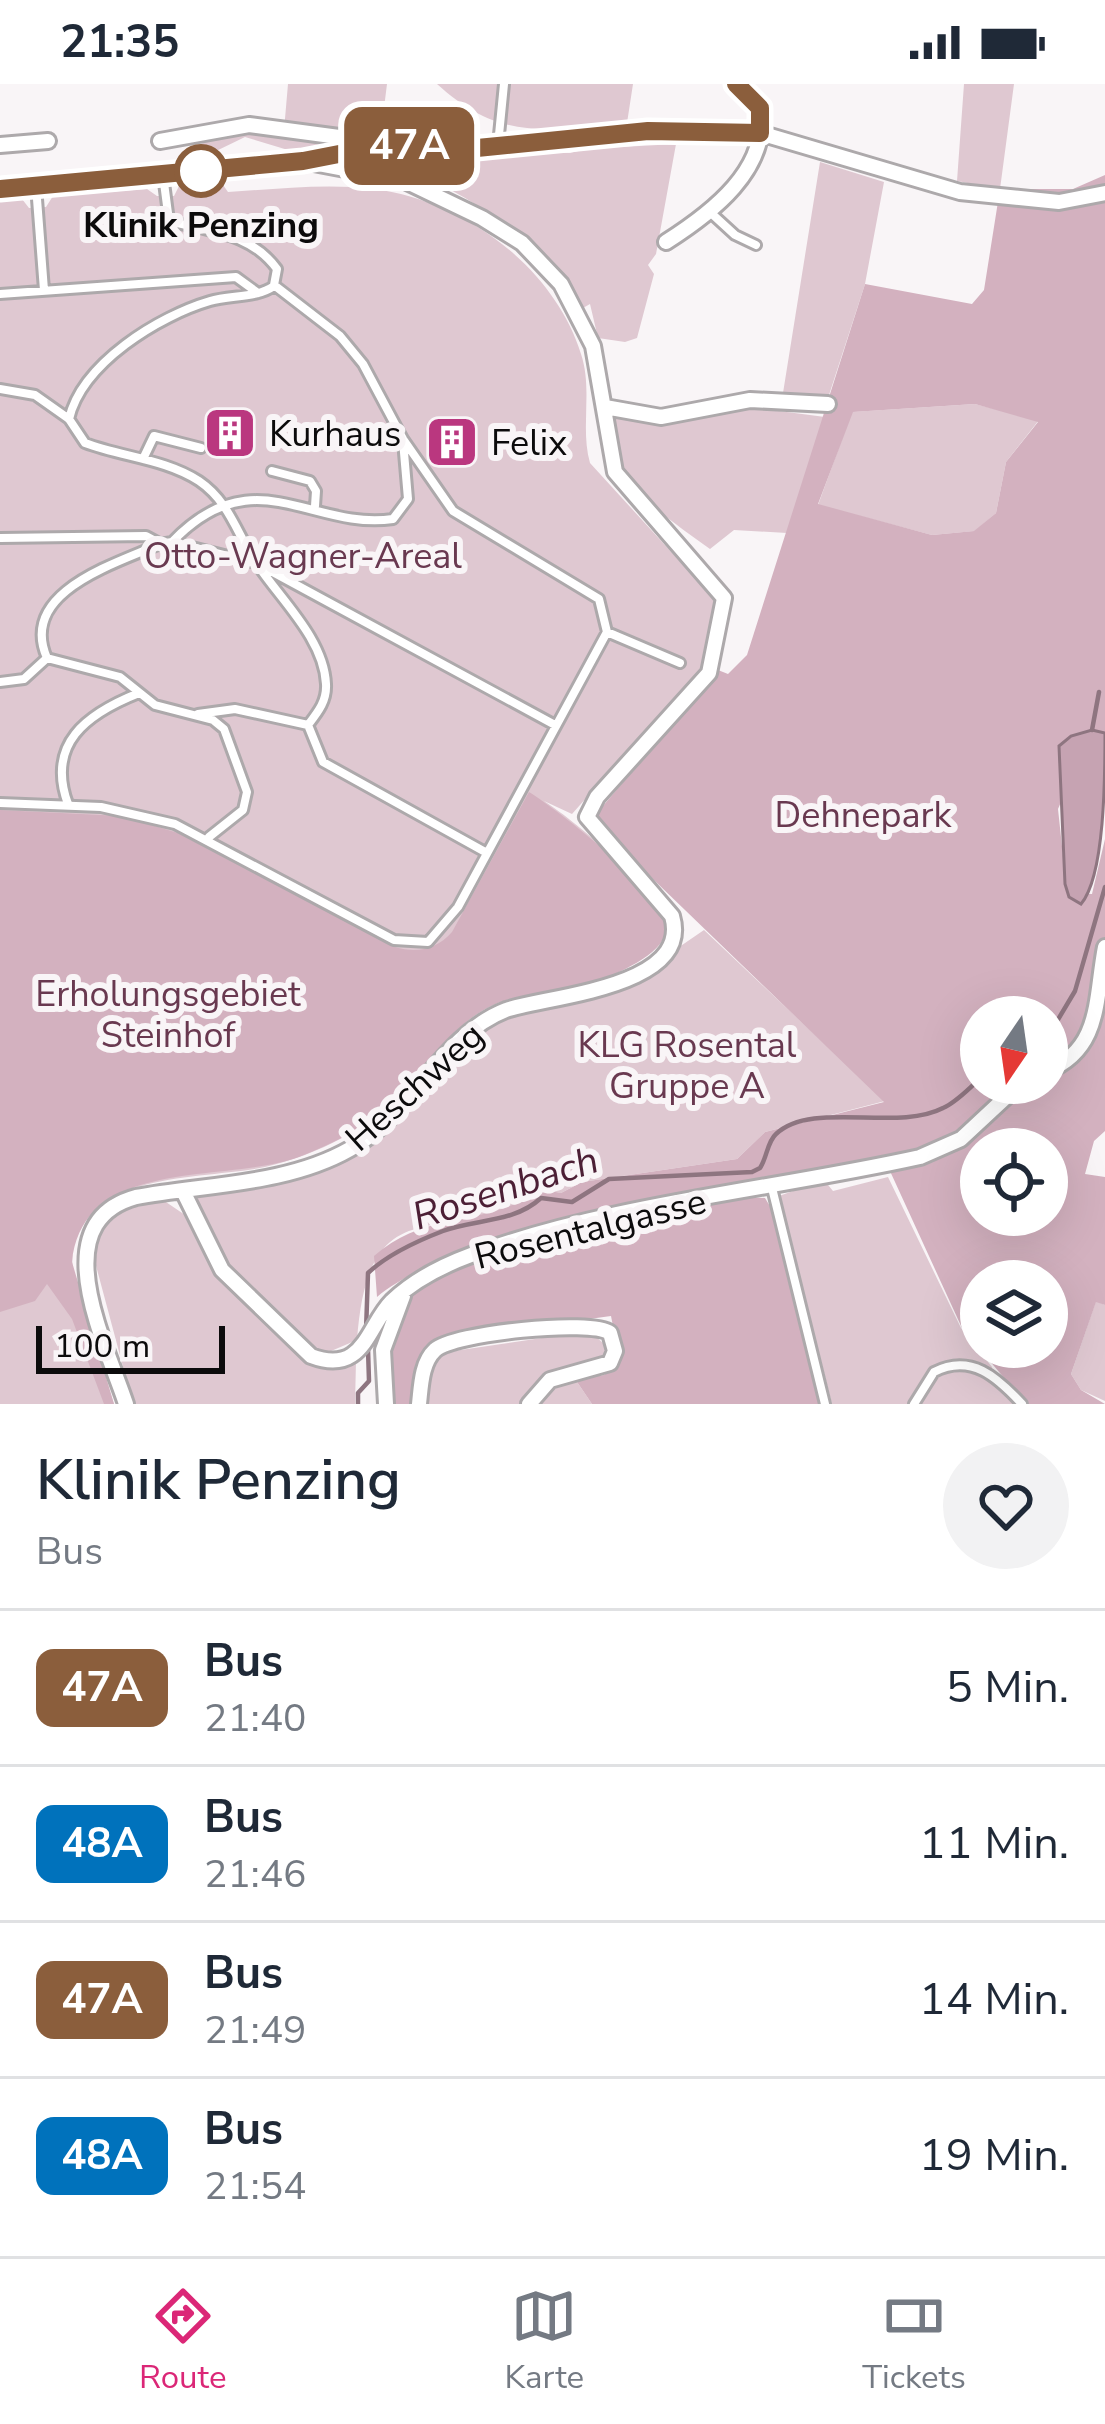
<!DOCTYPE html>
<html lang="de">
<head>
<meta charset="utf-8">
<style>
	body { margin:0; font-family:"Nunito Sans",sans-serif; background:#f2f2f3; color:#1f2937; height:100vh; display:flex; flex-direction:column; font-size:45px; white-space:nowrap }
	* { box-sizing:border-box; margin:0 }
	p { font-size:39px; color:#747a83 }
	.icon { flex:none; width:66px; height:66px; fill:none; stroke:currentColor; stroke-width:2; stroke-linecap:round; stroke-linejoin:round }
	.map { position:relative; height:1320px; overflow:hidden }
	.side { display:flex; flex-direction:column; background:#fff; flex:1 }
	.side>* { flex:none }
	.badge { padding:0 24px; border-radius:18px; font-size:42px; line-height:78px }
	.needle { width:78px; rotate:193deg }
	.fabs { position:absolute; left:960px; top:912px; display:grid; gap:24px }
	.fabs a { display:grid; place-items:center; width:108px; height:108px; border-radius:50%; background:#fff; box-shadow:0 12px 48px #0002; font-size:60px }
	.scale { position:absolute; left:36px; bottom:30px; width:189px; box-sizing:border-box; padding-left:12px; border:6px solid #0c0b0c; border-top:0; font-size:33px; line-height:42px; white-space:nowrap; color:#0c0b0c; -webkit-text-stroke:9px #f9f5f7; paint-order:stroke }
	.map>.badge { position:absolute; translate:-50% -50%; box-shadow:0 0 0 6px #fff }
	.round { display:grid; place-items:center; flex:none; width:126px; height:126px; border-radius:63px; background:#f2f2f3 }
	.overview { display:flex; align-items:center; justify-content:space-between; height:204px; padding:0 36px }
	h1 { font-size:57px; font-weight:600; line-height:90px }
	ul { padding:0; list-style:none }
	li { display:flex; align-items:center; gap:36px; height:156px; padding:0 36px; border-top:3px solid #e0e1e3 }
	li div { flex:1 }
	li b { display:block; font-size:45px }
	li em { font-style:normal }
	li .badge { min-width:132px; font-weight:700; text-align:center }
	.status { display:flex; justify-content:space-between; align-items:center; height:84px; padding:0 60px; background:#fff; direction:ltr }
	.status svg { height:33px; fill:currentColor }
	.menu { display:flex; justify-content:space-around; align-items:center; height:168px; border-top:3px solid #e0e1e3; background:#fff; font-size:33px; color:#747a83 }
	.menu a { display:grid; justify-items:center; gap:6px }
	.menu .on { color:#db2777 }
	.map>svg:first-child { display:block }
	.green { fill:#dfc8d1 }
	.forest { fill:#d3b1bf; fill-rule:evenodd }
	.water { fill:#c6a3b2; stroke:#8e7580; stroke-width:3 }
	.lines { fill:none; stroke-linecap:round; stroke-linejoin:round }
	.stream { stroke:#8e7580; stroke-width:4.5 }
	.lane-casing { stroke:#ada9ab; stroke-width:14 }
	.street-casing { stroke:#ada9ab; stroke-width:20 }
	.lane { stroke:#fff; stroke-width:8 }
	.street { stroke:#fff; stroke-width:14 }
	.line-casing { stroke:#fff; stroke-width:27 }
	.line { stroke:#8b5e3c; stroke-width:18 }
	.stop-dot { fill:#fff; stroke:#8b5e3c; stroke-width:6 }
	.labels { text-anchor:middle; stroke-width:12; stroke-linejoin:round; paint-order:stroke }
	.stop-label { font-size:36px; font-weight:bold; fill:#0c0b0c; stroke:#f9f5f7 }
	.poi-label { font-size:36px; fill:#0c0b0c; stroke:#f9f5f7; text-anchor:start }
	.park-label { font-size:36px; fill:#693950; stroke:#f9f5f7 }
	.street-label { font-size:36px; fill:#0c0b0c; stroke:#f9f5f7 }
	.water-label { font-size:39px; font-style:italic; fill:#4c1f35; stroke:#f9f5f7 }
</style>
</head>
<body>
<div class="status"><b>21:35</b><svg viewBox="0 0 49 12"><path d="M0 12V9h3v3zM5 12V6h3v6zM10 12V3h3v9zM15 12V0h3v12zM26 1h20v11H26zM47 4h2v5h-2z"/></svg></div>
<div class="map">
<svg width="1105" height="1320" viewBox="0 0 1105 1320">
	<rect width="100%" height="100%" fill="#f9f5f7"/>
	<!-- green -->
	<path class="green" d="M288,0H387L380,56L284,46Z
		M437,0H633L627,39C545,46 501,58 437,0Z
		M964,0H1014L1000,105L957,97Z
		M245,45L347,59L344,66H288L245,53L212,69L179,73L191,63Z
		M616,58L621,63L676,60L656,170L648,181L654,190L637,254L625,258L598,254L590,220L583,224C553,166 454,97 393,82C378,79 361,79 348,77L387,65L570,69Z
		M820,78L884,98L865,200L829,311L783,309Z
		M221,98L228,108C277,105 326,99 375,105C464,117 554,183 581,270C593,306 580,344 590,379L716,517L705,580L572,730L544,717C578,739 664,810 665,851C652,878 592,900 563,907C542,912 521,910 500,918C437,942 405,1020 342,1054C318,1067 291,1077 265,1083C199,1097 61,1085 73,1189C78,1233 101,1278 114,1320H0V117L22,115L29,124L46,123L53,112L147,105L157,112H174L179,102Z
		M975,320L1039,336L1006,378L996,429L975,447L932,451L818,421L852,328Z
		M749,323L825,333L787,449L734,446L710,465C662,430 610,399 613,332L659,339Z
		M704,846L885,1017L765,1048L737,1075L582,1098L561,1109L540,1106C450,1172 369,1091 357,1256L324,1270L312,1266C278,1233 189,1162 197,1111L294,1092L355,1071L426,1008L480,945L516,929L580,919L615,907Z
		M888,1093L961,1244L992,1283L993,1297L1016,1320H832L779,1112L824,1096L833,1107Z
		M160,1114L191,1135L223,1198L302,1273L322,1282L356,1277L355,1320H133L91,1163C110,1130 123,1121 160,1114Z
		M1096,1217L1105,1221V1317L1081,1306L1071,1290Z
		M589,1247L609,1264L602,1278L575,1295L592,1320H425L432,1282L440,1269Z"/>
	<!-- forest -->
	<path class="forest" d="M1105,91V649L1092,646L1058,725L1067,809L1092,810L1105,755V1047L1094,1057L1085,1090L1105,1093V1221L1096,1218L1071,1290L1081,1306L1105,1320H1026L962,1244L884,1074L780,1091L768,1099C667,1122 451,1150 377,1213L374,1172C431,1123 486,1146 540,1105L561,1109L582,1098L737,1075L765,1048L884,1018L600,744L597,729L718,586L728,590L747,571L865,200L972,220L984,206L1000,105H1073ZM975,320L1038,338L1006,378L996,429L974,447L932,451L818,420L853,328ZM981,933H1047V999H981ZM981,1065H1047V1131H981ZM981,1197H1047V1263H981Z
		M529,708C558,726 670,812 666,847C663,871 615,890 595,899C561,912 522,906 489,923C450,943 429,982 400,1012C372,1040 335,1059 299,1073C226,1100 83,1071 72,1178L114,1320H104L72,1235L47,1200L35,1217L0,1228V726L122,732L178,749L395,863C417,870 437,865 452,848Z
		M743,1113L765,1114L771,1124L817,1291L819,1320H592L575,1295L604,1291L620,1278L611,1232L441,1255L431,1262L413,1320H391C390,1284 387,1254 405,1221C437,1163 676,1126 743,1113Z"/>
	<!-- water -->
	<path class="water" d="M1092,646L1105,649C1105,691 1105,792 1081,820L1069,813L1065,800L1059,662L1071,652Z"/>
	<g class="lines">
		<!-- stream -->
		<path class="stream" d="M1092,646L1099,608
			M1047,954L1075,907L1105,803
			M366,1247L368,1189C388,1170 417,1157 443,1147C475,1135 514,1139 541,1114L572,1118L609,1095L752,1088L760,1084C767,1074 767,1058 776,1050C812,1016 897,1048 943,1024C957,1018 969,1004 981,994
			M358,1320V1309L369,1297L368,1265"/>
		<!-- lane casing -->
		<g class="lane-casing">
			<path id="lane" d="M498,61L504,0
				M163,91L169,137C209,148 250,148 277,185L274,201
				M36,102L44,206
				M711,129L735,151L756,161
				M0,210L236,193L258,209
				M0,305L35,311L69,335L85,359C122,373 165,375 199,397C230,418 237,451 257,480C280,515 324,555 326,600C327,617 318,628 308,641L235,625L198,630
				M69,335C82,279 159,232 210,217C231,211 257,214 274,202
				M143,375L154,352L201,364
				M272,387L310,397L316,407L315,422
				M0,454L146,452L159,459
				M172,458C254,372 312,447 393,435L408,415L403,357
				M607,548L680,579
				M0,598L24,595L47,574
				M308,641L323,678L487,769
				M0,719L101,723L175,740L394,856L428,858L458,823L607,548L599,515L453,427L403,355L363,280L340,252L274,201
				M68,720C46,660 86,630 139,609
				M209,753L243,726L247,708L224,645L213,636L155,621L120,593L47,574C18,508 115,480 160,460L172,458L256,479L555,641
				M772,1104L825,1320
				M914,1320L934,1288C971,1269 997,1293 1022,1320"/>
		</g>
		<!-- street casing -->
		<g class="street-casing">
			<path id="street" d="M160,57L249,41L339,53L365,64
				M0,61L48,57
				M314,75L380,61L467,65L648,47L760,49L960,108L1059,118L1105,109
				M0,105L303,77L403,96L482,134L522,159L561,200L593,262L615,388L724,514L709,589L597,713L587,733L672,832C693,904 546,912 506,926C441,951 412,1031 350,1065C287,1101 206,1100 136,1113C42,1139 107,1261 126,1320
				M666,158C710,130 771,85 760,24L736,0
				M605,323L661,333L750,316L828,320
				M1047,987C1102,965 1095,914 1105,863
				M183,1107L222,1186L311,1272C364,1292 367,1242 392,1217C413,1197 444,1181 471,1171C614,1119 771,1106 920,1073L961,1055L1021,999
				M386,1320L383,1266L403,1212
				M419,1320C421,1303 421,1279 435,1266C453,1249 591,1235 610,1249L615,1267L610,1279L550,1296L529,1320"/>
		</g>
		<!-- lane -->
		<use href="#lane" class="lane"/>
		<!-- street -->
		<use href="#street" class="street"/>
	</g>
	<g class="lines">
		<!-- line casing -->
		<g class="line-casing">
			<path id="line" d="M0,105L303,77L380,62L467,65L648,47L760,49V24L736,0"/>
		</g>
		<!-- line -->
		<use href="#line" class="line"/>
	</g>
	<!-- icons -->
	<defs>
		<g id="building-square" transform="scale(2.7)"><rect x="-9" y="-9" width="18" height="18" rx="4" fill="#ba377f" stroke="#f9f5f7"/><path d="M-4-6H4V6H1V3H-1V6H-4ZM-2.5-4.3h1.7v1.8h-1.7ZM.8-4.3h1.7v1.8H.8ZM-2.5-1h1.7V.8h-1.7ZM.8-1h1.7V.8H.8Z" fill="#fff"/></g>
	</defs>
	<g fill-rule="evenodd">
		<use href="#building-square" x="230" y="349"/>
		<use href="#building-square" x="452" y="358"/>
	</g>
	<!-- markers -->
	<circle class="stop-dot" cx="201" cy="87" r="24"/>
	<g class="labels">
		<!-- stop labels -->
		<g class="stop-label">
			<text x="201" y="153">Klinik Penzing</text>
		</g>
		<!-- poi labels -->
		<g class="poi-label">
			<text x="269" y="362">Kurhaus</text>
			<text x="491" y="371">Felix</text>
		</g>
		<!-- park labels -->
		<g class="park-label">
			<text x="303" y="484">Otto-Wagner-Areal</text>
			<text x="863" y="743">Dehnepark</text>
			<text x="168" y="922">Erholungsgebiet<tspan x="168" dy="41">Steinhof</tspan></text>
			<text x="687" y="973">KLG Rosental<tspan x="687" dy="41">Gruppe A</tspan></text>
		</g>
		<!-- street labels -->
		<g class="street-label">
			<text transform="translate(414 1002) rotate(-42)" y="13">Heschweg</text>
			<text transform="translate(590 1144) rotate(-14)" y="13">Rosentalgasse</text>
		</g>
		<!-- water labels -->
		<g class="water-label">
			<text transform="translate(505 1103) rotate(-18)" y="14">Rosenbach</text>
		</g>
	</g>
</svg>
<div class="fabs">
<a><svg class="needle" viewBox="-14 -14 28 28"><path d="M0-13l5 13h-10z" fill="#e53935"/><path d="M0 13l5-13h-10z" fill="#747a83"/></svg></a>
<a><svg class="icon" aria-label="locate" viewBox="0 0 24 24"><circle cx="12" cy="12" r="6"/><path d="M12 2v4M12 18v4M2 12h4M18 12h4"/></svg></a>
<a><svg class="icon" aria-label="layers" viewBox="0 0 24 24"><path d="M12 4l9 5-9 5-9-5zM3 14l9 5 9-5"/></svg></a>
</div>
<div class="scale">100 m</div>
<b class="badge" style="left:409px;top:62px;background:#8b5e3c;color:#fff">47A</b>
</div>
<section class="side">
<div class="overview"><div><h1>Klinik Penzing</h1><p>Bus</p></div><a class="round"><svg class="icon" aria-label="heart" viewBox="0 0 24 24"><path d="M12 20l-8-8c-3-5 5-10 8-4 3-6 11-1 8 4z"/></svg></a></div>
<ul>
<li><span class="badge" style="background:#8b5e3c;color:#fff">47A</span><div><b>Bus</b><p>21:40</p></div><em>5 Min.</em></li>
<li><span class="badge" style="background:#0072bc;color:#fff">48A</span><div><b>Bus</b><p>21:46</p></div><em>11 Min.</em></li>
<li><span class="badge" style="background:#8b5e3c;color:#fff">47A</span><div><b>Bus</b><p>21:49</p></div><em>14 Min.</em></li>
<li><span class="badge" style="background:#0072bc;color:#fff">48A</span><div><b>Bus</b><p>21:54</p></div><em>19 Min.</em></li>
</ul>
</section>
<nav class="menu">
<a class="on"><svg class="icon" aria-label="directions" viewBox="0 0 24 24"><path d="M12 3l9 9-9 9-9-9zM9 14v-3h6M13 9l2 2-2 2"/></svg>Route</a>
<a><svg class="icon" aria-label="map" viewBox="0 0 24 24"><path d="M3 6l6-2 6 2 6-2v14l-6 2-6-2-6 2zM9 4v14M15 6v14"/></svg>Karte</a>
<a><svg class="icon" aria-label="tickets" viewBox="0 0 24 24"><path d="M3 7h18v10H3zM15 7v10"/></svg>Tickets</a>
</nav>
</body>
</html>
